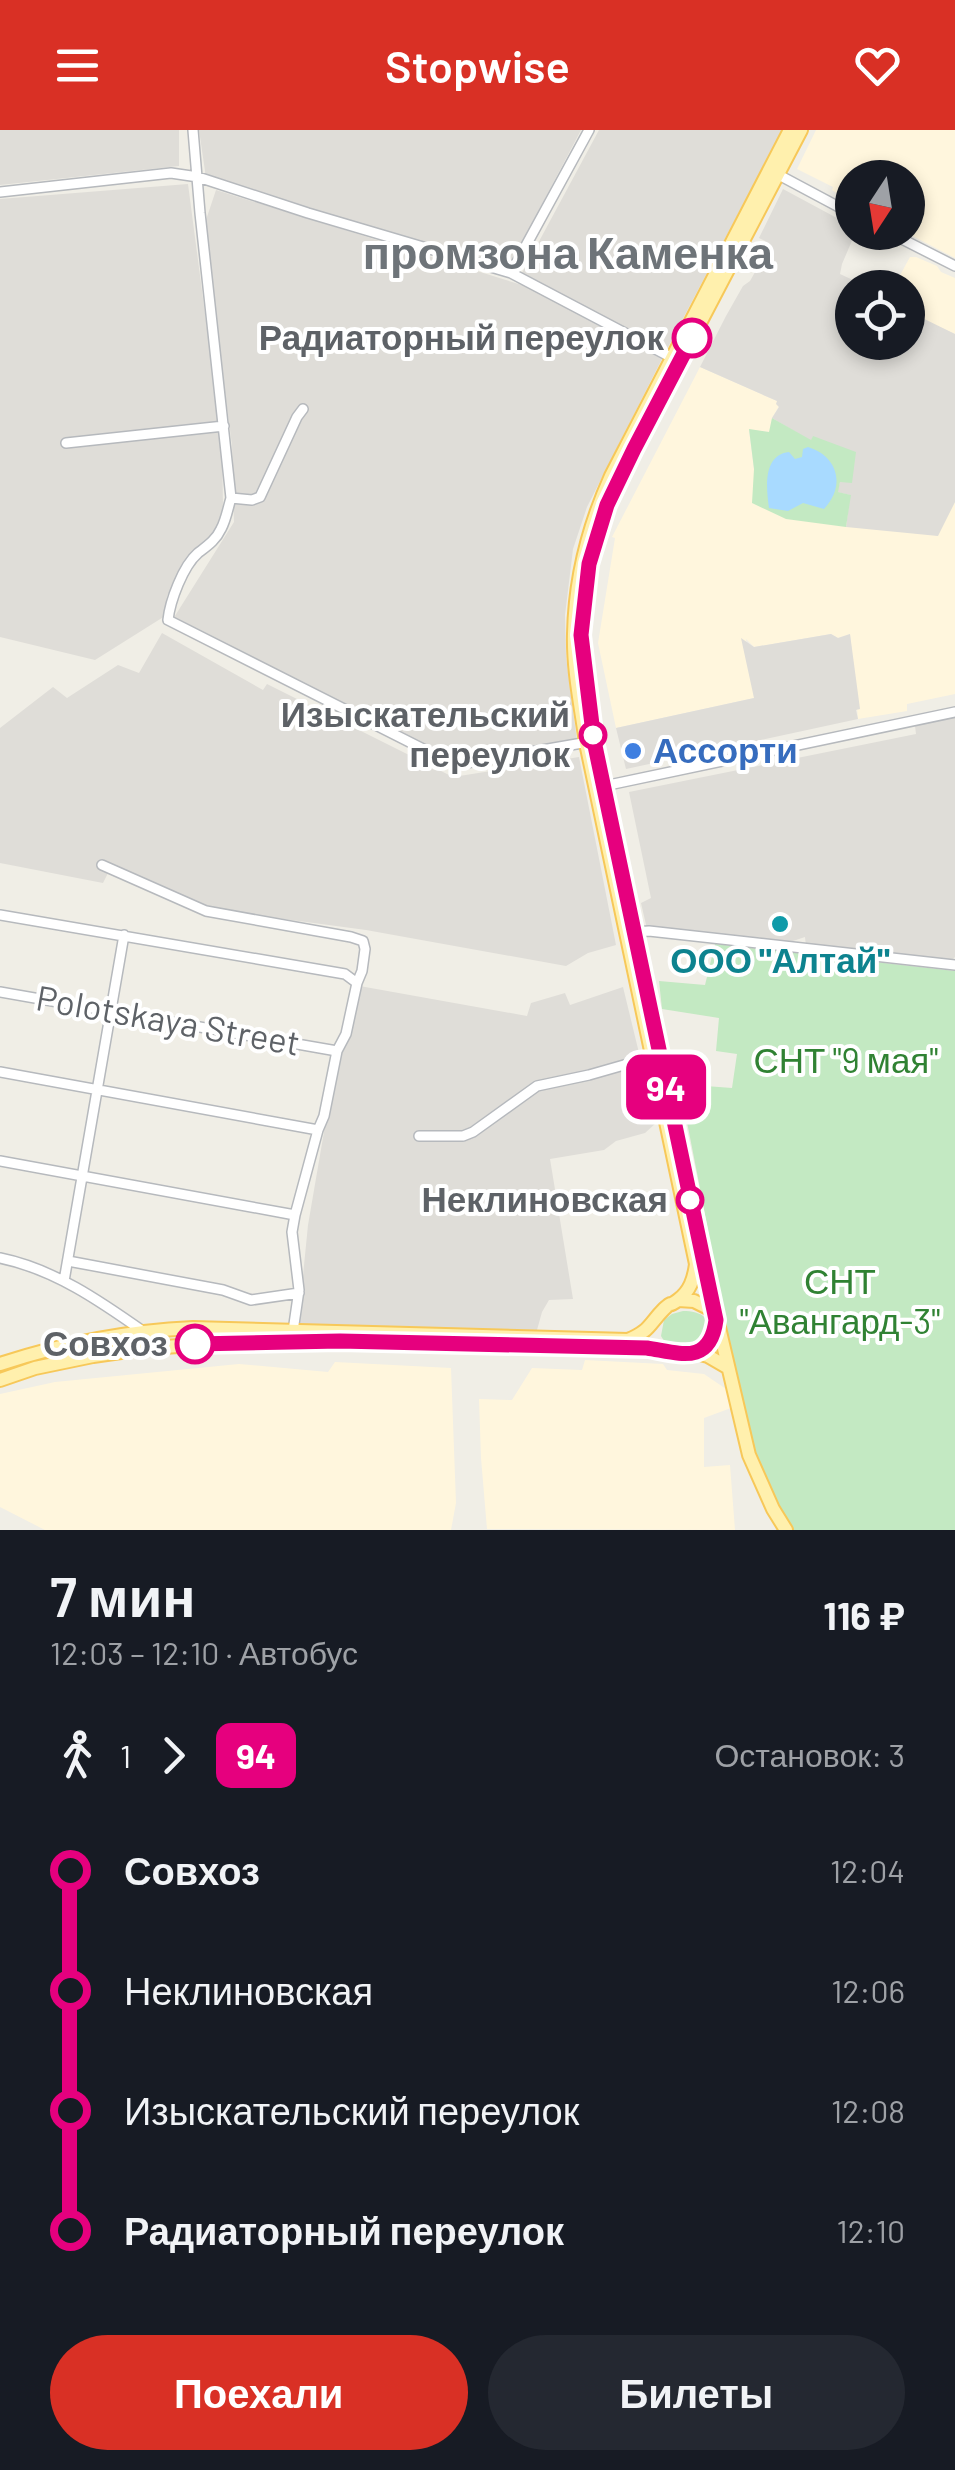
<!DOCTYPE html>
<html lang="ru">
<head>
<meta charset="utf-8">
<style>
	body { margin:0; font-family:Barlow,sans-serif; background:#242831; color:#f1f3f6; height:100vh; display:flex; flex-direction:column; font-size:38px; white-space:nowrap }
	* { box-sizing:border-box; margin:0 }
	p { font-size:32px; color:#9ea1a6 }
	.icon { flex:none; width:55px; height:55px; fill:none; stroke:currentColor; stroke-width:2; stroke-linecap:round; stroke-linejoin:round }
	.map { position:relative; height:1400px; overflow:hidden }
	.panel { display:flex; flex-direction:column; background:#171b24; flex:1 }
	.panel>* { flex:none }
	.badge { padding:0 20px; border-radius:15px; font-size:35px; line-height:65px }
	.needle { width:65px; rotate:192deg }
	.tools { position:absolute; left:835px; top:30px; display:grid; gap:20px }
	.tools a { display:grid; place-items:center; width:90px; height:90px; border-radius:50%; background:#171b24; box-shadow:0 5px 15px #0003; font-size:50px }
	.map>.badge { position:absolute; translate:-50% -50%; box-shadow:0 0 0 5px #fff }
	.legs { display:flex; align-items:center; gap:15px; height:110px; padding:0 50px; font-size:32px }
	.legs p { margin-inline-start:auto }
	.summary { display:flex; align-items:center; justify-content:space-between; height:170px; padding:0 50px }
	h1 { font-size:55px; font-weight:600; line-height:75px }
	.button { display:flex; gap:20px; margin-top:auto; padding:20px 50px }
	.button a { flex:1; height:115px; border-radius:60px; background:#d93025; color:#fff; font-size:40px; font-weight:600; line-height:115px; text-align:center }
	.button a+a { background:#242831; color:#f1f3f6 }
	ul { padding:0 50px; list-style:none }
	li { display:flex; align-items:center; gap:35px; height:120px; font-size:38px }
	li i { display:grid; place-items:center; width:15px; height:100%; margin:0 12px; background:currentColor }
	li i::after { content:''; width:25px; height:25px; margin:-12px; border:8px solid; border-radius:50%; background:#171b24 }
	li p { margin-inline-start:auto }
	li:first-child i { background:linear-gradient(#0000 50%,currentColor 0) }
	li:last-child i { background:linear-gradient(currentColor 50%,#0000 0) }
	header { display:flex; justify-content:space-between; align-items:center; height:130px; padding:0 50px; background:#d93025; color:#fff; font-size:45px; font-weight:600 }
	.map>svg:first-child { display:block }
	.commercial { fill:#fff6dd }
	.industrial { fill:#dfddd8 }
	.green { fill:#c3e9c2 }
	.water { fill:#a8daff }
	.lines { fill:none; stroke-linecap:round; stroke-linejoin:round }
	.minor-casing { stroke:#b6b9bd; stroke-width:12 }
	.primary-casing { stroke:#f7c859; stroke-width:16 }
	.minor { stroke:#fff; stroke-width:9 }
	.primary { stroke:#fff0ad; stroke-width:12 }
	.line-1-casing { stroke:#fff; stroke-width:22 }
	.line-1 { stroke:#e6007e; stroke-width:15 }
	.stop-1-dot { fill:#fff; stroke:#e6007e; stroke-width:5 }
	.shop-dot { fill:#3f7fe0; stroke:#fff; stroke-width:4 }
	.culture-dot { fill:#0f9aa8; stroke:#fff; stroke-width:4 }
	.labels { text-anchor:middle; stroke-width:8; stroke-linejoin:round; paint-order:stroke }
	.stop-label { font-size:35px; font-weight:bold; fill:#5e6267; stroke:#fff; text-anchor:end }
	.shop-label { font-size:35px; font-weight:bold; fill:#366cbe; stroke:#fff; text-anchor:start }
	.culture-label { font-size:35px; font-weight:bold; fill:#0d838f; stroke:#fff }
	.street-label { font-size:35px; fill:#5e6267; stroke:#fff }
	.park-label { font-size:35px; fill:#308233; stroke:#fff }
	.district-label { font-size:45px; font-weight:bold; fill:#6e7479; stroke:#fff }
</style>
</head>
<body>
<header><svg class="icon" aria-label="menu" viewBox="0 0 24 24"><path d="M4 6h16M4 12h16M4 18h16"/></svg>Stopwise<svg class="icon" aria-label="heart" viewBox="0 0 24 24"><path d="M12 20l-8-8c-3-5 5-10 8-4 3-6 11-1 8 4z"/></svg></header>
<div class="map">
<svg width="955" height="1400" viewBox="0 0 955 1400">
	<rect width="100%" height="100%" fill="#f0eee6"/>
	<!-- commercial -->
	<path class="commercial" d="M816,0H955V128L907,103L908,48H852V74L832,60L833,57L797,39Z
		M910,127H916L937,136L941,142L955,148V204L908,183V158H893Z
		M700,237L777,271L779,276L772,288L770,302L749,300L754,339L937,406L955,372V564L907,574V581L858,589L850,504L838,508L831,504L754,517L746,509L754,568L616,598L598,513L615,408L612,407Z
		M585,1230L663,1234L667,1240L704,1244L729,1261L731,1278L704,1288V1337L730,1335L735,1400L487,1399L481,1328L479,1269L512,1270L532,1238L582,1240Z
		M335,1232L451,1238L456,1373L451,1400H45L0,1377V1264L55,1252L239,1234L328,1242Z"/>
	<!-- industrial -->
	<path class="industrial" d="M0,0H179V36L0,55Z
		M199,0H581L508,139L206,48Z
		M599,0H782L667,219L522,143Z
		M188,54L222,313L223,377L216,404L191,429L167,466L165,486L95,530L0,507V69Z
		M783,59L848,94L854,106L842,134L840,144L868,157L852,158V212H908V181L955,204V372L938,406L846,397L850,365L837,362L840,352L813,307L811,311L772,288L779,277L776,274L777,271L700,237L726,186L743,156L750,151L767,121L765,111L759,108Z
		M216,60L525,156L662,229L587,377L573,419L565,485L566,527L577,611L459,631L173,489L234,392L232,315L203,99Z
		M162,503L263,560L267,554L453,647L579,627L616,815L588,823L566,836L366,800L202,778L110,739L103,753L0,733V598L53,557L67,568L118,535L139,543Z
		M831,504L838,508L850,504L860,579L856,580L858,589L626,639L616,598L754,568L741,508L754,517Z
		M955,587V827L953,829L941,830L806,816L805,807L784,814L765,812L759,807L754,811L647,799L641,773L651,768L629,662L916,604L915,596Z
		M354,855L527,886L531,873L565,863L570,875L623,857L656,993L645,1003L616,1011L604,1020L550,1029L573,1169L549,1170L542,1182L537,1200L298,1196L308,1095L336,932Z"/>
	<!-- green -->
	<path class="green" d="M772,288L811,310L813,306L856,322L852,353L840,352L838,362L851,365L846,397L786,389L752,373L754,339L749,299L769,302Z
		M715,814L955,841V1400H792C749,1339 734,1238 720,1166C707,1095 694,1024 679,954L732,958L737,924L716,921L719,888L662,879L659,851L705,855Z
		M683,1181C740,1181 686,1250 661,1206L664,1190L672,1184Z"/>
	<!-- water -->
	<path class="water" d="M808,317C838,326 846,356 824,379L803,373L788,381L769,378C766,357 763,325 789,322L795,329L802,327L803,319Z"/>
	<g class="lines">
		<!-- minor casing -->
		<g class="minor-casing">
			<path id="minor" d="M193,0L200,83L231,368C228,378 226,390 221,399C216,410 207,416 198,423C183,436 170,471 168,490L449,632L466,633L594,611
				M777,44L852,84
				M0,62L171,43L198,47L308,83L511,143L680,232
				M888,102L955,136
				M511,143L589,0
				M66,313L224,296
				M231,368L252,370L260,367L297,287L303,279
				M604,656L955,582
				M102,735L206,781L351,807L363,811L365,819L362,841L357,853L346,904L337,921L324,986L318,1000L295,1085L292,1102L299,1160L293,1201
				M0,785L345,844L357,853
				M634,802L649,801L955,835
				M0,862L337,921
				M0,942L318,1000
				M419,1006H463L473,1002L537,956L589,945L652,927
				M0,1031L295,1085
				M0,1128C54,1139 100,1171 144,1202
				M68,1131L223,1160L251,1170L299,1163
				M64,1151L124,805"/>
		</g>
		<!-- primary casing -->
		<g class="primary-casing">
			<path id="primary" d="M700,193L801,0
				M611,366L652,286
				M603,650L618,724
				M702,1125L749,1325L773,1379L786,1400
				M678,1170L694,1171L714,1181
				M619,1218H647L675,1224L696,1223L708,1226L727,1237
				M0,1234C61,1214 128,1201 193,1198L628,1210C650,1201 649,1194 664,1179C675,1169 666,1179 678,1170C690,1161 694,1149 696,1134L586,613C581,577 573,540 574,504C575,448 588,397 611,346L790,0
				M0,1250L35,1238L93,1226L149,1218L223,1213L349,1211"/>
		</g>
		<!-- minor -->
		<use href="#minor" class="minor"/>
		<!-- primary -->
		<use href="#primary" class="primary"/>
	</g>
	<g class="lines">
		<!-- line-1 casing -->
		<g class="line-1-casing">
			<path id="line-1" d="M195,1214L340,1211L647,1218C679,1223 710,1236 716,1190L594,611L581,505L589,434L607,375L634,319L692,208"/>
		</g>
		<!-- line-1 -->
		<use href="#line-1" class="line-1"/>
	</g>
	<!-- markers -->
	<g class="stop-1-dot">
		<circle cx="692" cy="208" r="18"/>
		<circle cx="593" cy="605" r="12"/>
		<circle cx="690" cy="1070" r="12"/>
		<circle cx="195" cy="1214" r="18"/>
	</g>
	<circle class="shop-dot" cx="633" cy="621" r="10"/>
	<circle class="culture-dot" cx="780" cy="794" r="10"/>
	<g class="labels">
		<!-- stop labels -->
		<g class="stop-label">
			<text x="664" y="220">Радиаторный переулок</text>
			<text x="570" y="597">Изыскательский<tspan x="570" dy="40">переулок</tspan></text>
			<text x="668" y="1082">Неклиновская</text>
			<text x="168" y="1226">Совхоз</text>
		</g>
		<!-- shop labels -->
		<g class="shop-label">
			<text x="653" y="633">Ассорти</text>
		</g>
		<!-- culture labels -->
		<g class="culture-label">
			<text x="780" y="843">ООО "Алтай"</text>
		</g>
		<!-- street labels -->
		<g class="street-label">
			<text transform="translate(168 891) rotate(10)" y="12">Polotskaya Street</text>
		</g>
		<!-- park labels -->
		<g class="park-label">
			<text x="846" y="943">СНТ "9 мая"</text>
			<text x="840" y="1164">СНТ<tspan x="840" dy="40">"Авангард-3"</tspan></text>
		</g>
		<!-- district labels -->
		<g class="district-label">
			<text x="568" y="139">промзона Каменка</text>
		</g>
	</g>
</svg>
<div class="tools">
<a><svg class="needle" viewBox="-14 -14 28 28"><path d="M0-13l5 13h-10z" fill="#e53935"/><path d="M0 13l5-13h-10z" fill="#9ea1a6"/></svg></a>
<a><svg class="icon" aria-label="locate" viewBox="0 0 24 24"><circle cx="12" cy="12" r="6"/><path d="M12 2v4M12 18v4M2 12h4M18 12h4"/></svg></a>
</div>
<b class="badge" style="left:666px;top:957px;background:#e6007e;color:#fff">94</b>
</div>
<section class="panel">
<div class="summary"><div><h1>7 мин</h1><p>12:03 – 12:10 · Автобус</p></div><b>116 ₽</b></div>
<div class="legs"><svg class="icon" aria-label="walk" viewBox="0 0 24 24"><circle cx="13" cy="4" r="2"/><path d="M13 8l-2 6 4 7M11 14l-3 7M7 12l3-4h3l4 4"/></svg>1<svg class="icon" aria-label="forward" viewBox="0 0 24 24"><path d="M9 5l7 7-7 7"/></svg><b class="badge" style="background:#e6007e;color:#fff">94</b><p>Остановок: 3</p></div>
<ul>
<li><i style="color:#e6007e"></i><b>Совхоз</b><p>12:04</p></li>
<li><i style="color:#e6007e"></i><span>Неклиновская</span><p>12:06</p></li>
<li><i style="color:#e6007e"></i><span>Изыскательский переулок</span><p>12:08</p></li>
<li><i style="color:#e6007e"></i><b>Радиаторный переулок</b><p>12:10</p></li>
</ul>
<div class="button"><a>Поехали</a><a>Билеты</a></div>
</section>
</body>
</html>
